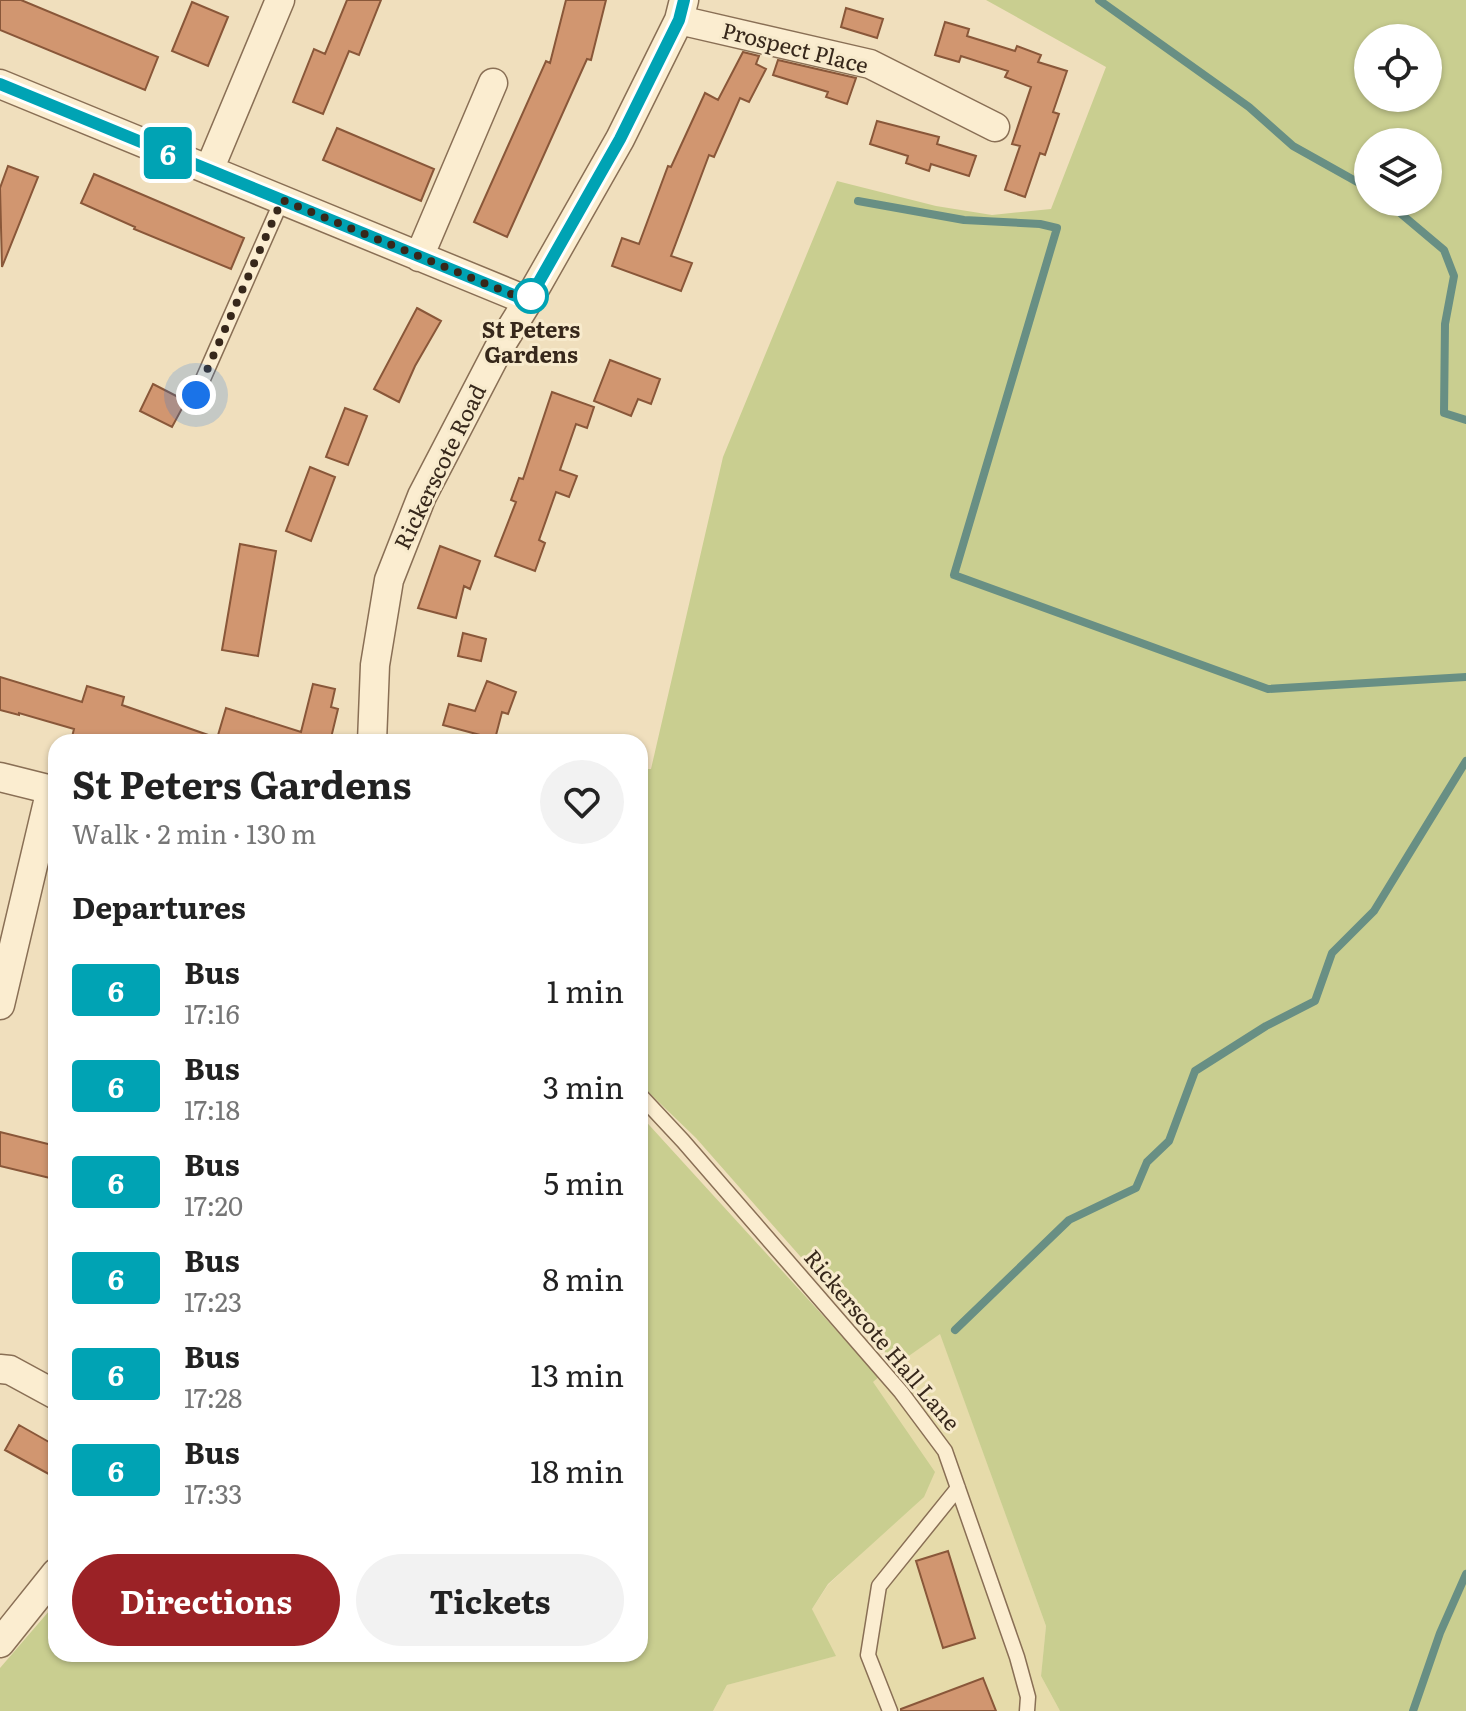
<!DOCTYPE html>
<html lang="en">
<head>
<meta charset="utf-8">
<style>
	body { margin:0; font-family:Literata,serif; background:#f2f2f2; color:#222; height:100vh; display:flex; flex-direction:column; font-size:30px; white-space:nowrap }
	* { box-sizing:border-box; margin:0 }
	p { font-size:26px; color:#767676 }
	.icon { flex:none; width:44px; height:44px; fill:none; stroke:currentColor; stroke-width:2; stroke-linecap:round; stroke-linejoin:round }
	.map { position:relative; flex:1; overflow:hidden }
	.drawer { position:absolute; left:48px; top:734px; width:600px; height:928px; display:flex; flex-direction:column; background:#fff; border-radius:24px; box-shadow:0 2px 6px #0004 }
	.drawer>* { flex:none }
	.badge { padding:0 16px; border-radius:6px; font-size:28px; line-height:52px }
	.tools { position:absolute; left:1354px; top:24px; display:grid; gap:16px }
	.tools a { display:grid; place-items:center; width:88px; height:88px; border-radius:50%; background:#fff; box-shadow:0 2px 6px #0004; font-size:40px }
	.you { position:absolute; width:40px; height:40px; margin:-20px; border:6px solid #fff; border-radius:50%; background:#1a73e8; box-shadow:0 0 0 12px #1a73e833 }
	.map>.badge { position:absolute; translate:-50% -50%; box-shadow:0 0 0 4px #fff }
	h2 { padding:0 24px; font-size:30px; line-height:72px }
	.round { display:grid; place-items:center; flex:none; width:84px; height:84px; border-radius:42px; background:#f2f2f2 }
	.headline { display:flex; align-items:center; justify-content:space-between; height:136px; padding:0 24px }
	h1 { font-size:38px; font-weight:700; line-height:60px }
	.action { display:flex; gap:16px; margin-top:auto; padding:16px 24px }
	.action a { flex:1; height:92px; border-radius:48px; background:#9b2226; color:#fff; font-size:32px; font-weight:700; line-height:92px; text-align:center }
	.action a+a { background:#f2f2f2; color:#222 }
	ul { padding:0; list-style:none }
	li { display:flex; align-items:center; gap:24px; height:96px; padding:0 24px }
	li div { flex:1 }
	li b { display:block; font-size:30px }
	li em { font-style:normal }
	li .badge { min-width:88px; font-weight:700; text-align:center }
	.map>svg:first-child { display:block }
	.farmland { fill:#e6dbaa }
	.green { fill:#c9ce90; fill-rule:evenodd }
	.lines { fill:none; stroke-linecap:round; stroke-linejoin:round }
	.stream { stroke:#688f84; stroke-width:8 }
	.building { fill:#d19670; stroke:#895739; stroke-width:2 }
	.lane-casing { stroke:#896f55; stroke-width:17 }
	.street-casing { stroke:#896f55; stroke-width:31 }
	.lane { stroke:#fbedd0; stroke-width:14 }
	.street { stroke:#fbedd0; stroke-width:28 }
	.line-casing { stroke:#fff; stroke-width:18 }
	.line { stroke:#00a3b4; stroke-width:12 }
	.walk { stroke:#37281b; stroke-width:8; stroke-dasharray:0 14.4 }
	.stop-dot { fill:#fff; stroke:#00a3b4; stroke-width:4 }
	.labels { text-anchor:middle; stroke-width:6; stroke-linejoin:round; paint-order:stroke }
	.street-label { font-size:22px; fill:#37281b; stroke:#f7eacc }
	.stop-label { font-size:22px; font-weight:bold; fill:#37281b; stroke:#f7eacc }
</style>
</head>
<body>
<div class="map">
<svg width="1466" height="1711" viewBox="0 0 1466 1711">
	<rect width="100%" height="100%" fill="#f0dfbd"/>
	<!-- farmland -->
	<path class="farmland" d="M940,1333L1046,1626L1041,1676L1060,1711H713L727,1685L835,1656L812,1609L828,1585L866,1549L873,1382Z"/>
	<!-- green -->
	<path class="green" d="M986,0H1466V1711H1060L1041,1676L1046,1626L940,1334L896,1365L696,1138L640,1084V769H651L723,457L837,181L936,206L992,215L1051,209L1106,67ZM1368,38H1428V98H1368ZM1368,142H1428V202H1368Z
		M640,1115L879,1377L873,1382L935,1472L924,1497L828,1584L812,1609L836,1656L727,1685L713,1711H0V1668L56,1603V1654H640Z"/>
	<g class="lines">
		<!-- stream -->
		<path class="stream" d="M1099,0L1249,107L1293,146L1368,188
			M858,201L964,220L1040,224L1057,228L954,575L1268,689L1466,677
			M1387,202L1444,250L1454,276L1445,324L1444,413L1466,420
			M955,1330L1069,1220L1136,1188L1147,1162L1169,1141L1195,1071L1266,1026L1315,1001L1332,953L1374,911L1466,761
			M1413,1711L1440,1633L1466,1574"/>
	</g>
	<!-- building -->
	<path class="building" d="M0,0H21L158,57L145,90L0,30Z
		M347,0H381L359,55L349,51L323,114L293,102L314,49L325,54Z
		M566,0H606L591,60L587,59L507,237L474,222L546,61L550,63Z
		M192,2L228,17L208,66L172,51Z
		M846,8L883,19L877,38L841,27Z
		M945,22L969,29L967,36L1015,51L1017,46L1041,55L1038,62L1067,71L1053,112L1059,114L1045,155L1040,153L1025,197L1005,190L1020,146L1012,144L1031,87L1005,77L1008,71L961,56L959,62L935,55Z
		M743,52L759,56L756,64L766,69L749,102L740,98L714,157L709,155L671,256L692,263L681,291L612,266L622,238L639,244L668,166L671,167L705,93L718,100Z
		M778,60L856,78L847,104L826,97L828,92L773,75Z
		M877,121L939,137L937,144L976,156L969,176L931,164L929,171L906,163L908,156L870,144Z
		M337,128L434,169L421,201L323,160Z
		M8,166L38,177L2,267L0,188Z
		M94,174L244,238L231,269L134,229L135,227L81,203Z
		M417,308L441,321L415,366L399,402L374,389Z
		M610,360L660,379L651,404L638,399L631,416L594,401Z
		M153,384L186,401L172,427L140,411Z
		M552,392L594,407L587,428L576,424L560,470L577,476L569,497L556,492L539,540L545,543L535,571L495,556L516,502L511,500L519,478L523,479Z
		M345,408L367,416L348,465L326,457Z
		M310,467L335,477L311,541L286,531Z
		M240,544L276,551L258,656L222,650Z
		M440,546L480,561L470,589L464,586L456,618L418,608Z
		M463,633L486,639L481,661L458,656Z
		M0,677L82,702L87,686L124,697L122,705L214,737L213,742H87L72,737L74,729L19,713V715L0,710Z
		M487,681L516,692L508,714L502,712L495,739L443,725L449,704L475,711Z
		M313,684L335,689L331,707L338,709L330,742H216L226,708L301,732Z
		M0,1132L56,1146L50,1178L0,1166Z
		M19,1425L56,1446V1478L5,1450Z
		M948,1551L975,1638L943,1648L916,1561Z
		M983,1678L996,1711H901V1709Z"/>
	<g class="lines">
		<!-- lane casing -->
		<g class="lane-casing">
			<path id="lane" d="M196,395L282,200
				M640,1095L683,1141L901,1392L945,1451L1017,1657L1028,1697L1027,1711
				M890,1711L868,1655L879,1586L958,1488"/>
		</g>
		<!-- street casing -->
		<g class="street-casing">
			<path id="street" d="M679,20L870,64L995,127
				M0,84L528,301
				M209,170L280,0
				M419,257L493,83
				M372,742L375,665L389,580L422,496L499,348L528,301L620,139L679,20L684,0
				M0,777L56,791
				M0,1005L51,789
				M0,1369L10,1370L56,1395
				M0,1643L56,1573"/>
		</g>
		<!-- lane -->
		<use href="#lane" class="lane"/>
		<!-- street -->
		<use href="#street" class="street"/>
	</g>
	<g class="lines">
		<!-- line casing -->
		<g class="line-casing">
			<path id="line" d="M0,84L528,301L620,139L679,20L684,0"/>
		</g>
		<!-- line -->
		<use href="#line" class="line"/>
		<!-- walk -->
		<path class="walk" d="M196,395L282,200L528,301L531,296"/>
	</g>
	<!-- markers -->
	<circle class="stop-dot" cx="531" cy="296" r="16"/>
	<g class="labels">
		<!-- street labels -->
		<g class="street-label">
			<text transform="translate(795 48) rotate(14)" y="8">Prospect Place</text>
			<text transform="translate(440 467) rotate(-64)" y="8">Rickerscote Road</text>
			<text transform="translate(882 1340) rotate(50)" y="8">Rickerscote Hall Lane</text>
		</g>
		<!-- stop labels -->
		<g class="stop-label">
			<text x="531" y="338">St Peters<tspan x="531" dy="25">Gardens</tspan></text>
		</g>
	</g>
</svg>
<div class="tools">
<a><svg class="icon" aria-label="locate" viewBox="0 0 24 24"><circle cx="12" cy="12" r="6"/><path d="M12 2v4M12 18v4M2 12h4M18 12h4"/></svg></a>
<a><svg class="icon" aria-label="layers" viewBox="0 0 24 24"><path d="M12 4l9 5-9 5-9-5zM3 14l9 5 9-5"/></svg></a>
</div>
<div class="you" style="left:196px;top:395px"></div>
<b class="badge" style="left:168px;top:153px;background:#00a3b4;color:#fff">6</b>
<section class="drawer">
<div class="headline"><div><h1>St Peters Gardens</h1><p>Walk · 2 min · 130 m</p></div><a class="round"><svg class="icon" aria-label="heart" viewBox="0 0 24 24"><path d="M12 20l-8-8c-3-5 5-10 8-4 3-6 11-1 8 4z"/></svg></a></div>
<h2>Departures</h2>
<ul>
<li><span class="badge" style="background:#00a3b4;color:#fff">6</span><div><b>Bus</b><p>17:16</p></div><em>1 min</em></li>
<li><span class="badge" style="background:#00a3b4;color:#fff">6</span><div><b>Bus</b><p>17:18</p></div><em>3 min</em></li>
<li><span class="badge" style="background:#00a3b4;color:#fff">6</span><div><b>Bus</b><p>17:20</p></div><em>5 min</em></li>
<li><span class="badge" style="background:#00a3b4;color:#fff">6</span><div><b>Bus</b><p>17:23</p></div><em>8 min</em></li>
<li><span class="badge" style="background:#00a3b4;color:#fff">6</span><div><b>Bus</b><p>17:28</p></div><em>13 min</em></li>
<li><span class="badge" style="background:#00a3b4;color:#fff">6</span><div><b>Bus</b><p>17:33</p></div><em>18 min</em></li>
</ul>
<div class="action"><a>Directions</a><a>Tickets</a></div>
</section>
</div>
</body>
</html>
